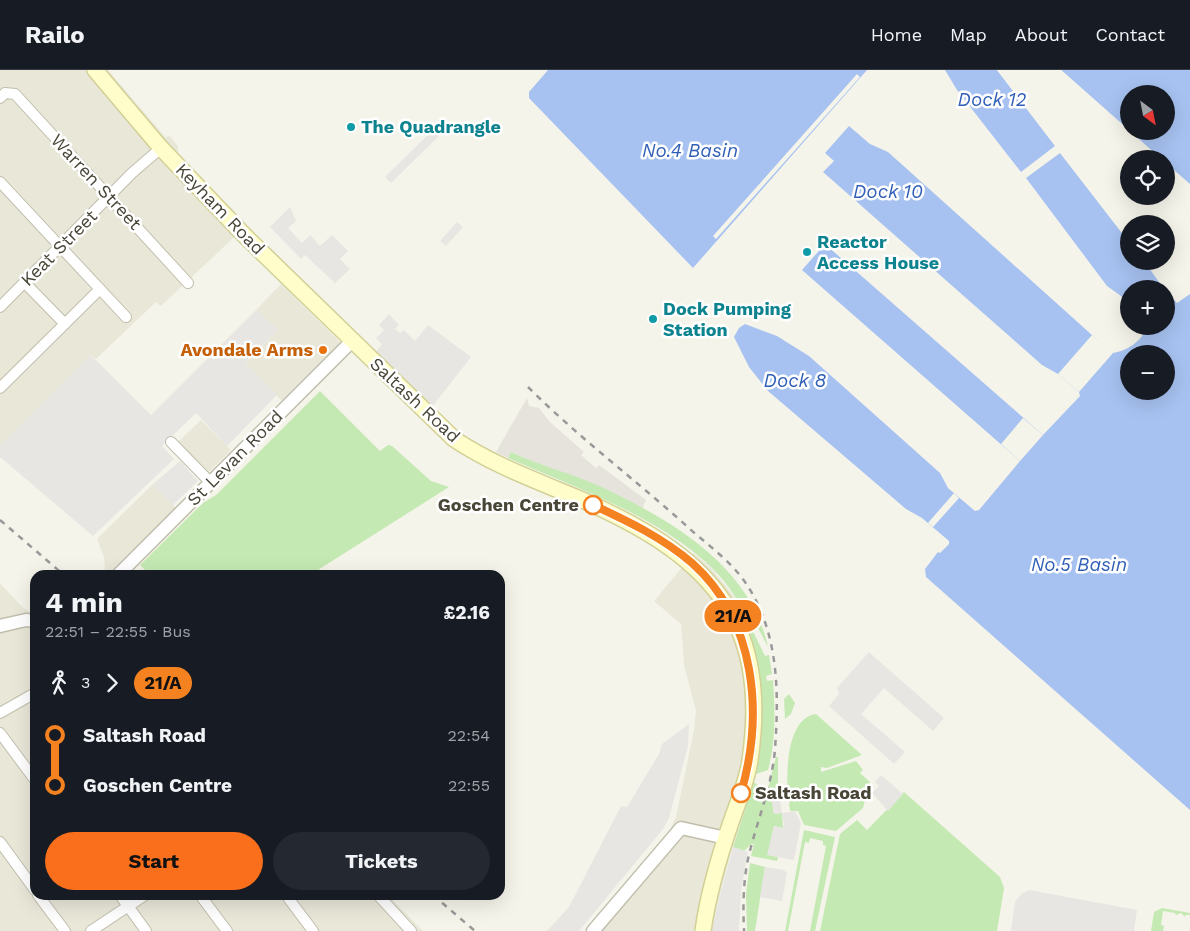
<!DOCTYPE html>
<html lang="en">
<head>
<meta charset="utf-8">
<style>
	body { margin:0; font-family:"Work Sans",sans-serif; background:#242831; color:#f1f3f6; height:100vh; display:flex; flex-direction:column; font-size:19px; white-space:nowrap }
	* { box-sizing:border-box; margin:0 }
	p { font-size:16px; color:#9ea1a6 }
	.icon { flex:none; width:28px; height:28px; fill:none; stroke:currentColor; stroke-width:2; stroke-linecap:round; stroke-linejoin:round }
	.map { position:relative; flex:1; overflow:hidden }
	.side { position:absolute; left:30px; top:500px; width:475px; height:330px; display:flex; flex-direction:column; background:#171b24; border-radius:15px; box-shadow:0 5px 20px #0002 }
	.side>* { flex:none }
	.badge { padding:0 10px; border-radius:16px; font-size:18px; line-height:32px }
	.needle { width:32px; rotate:148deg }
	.tools { position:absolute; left:1120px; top:15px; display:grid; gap:10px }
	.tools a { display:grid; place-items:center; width:55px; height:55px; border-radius:50%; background:#171b24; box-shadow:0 5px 20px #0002; font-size:25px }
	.map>.badge { position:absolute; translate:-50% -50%; box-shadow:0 0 0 2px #fff }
	.legs { display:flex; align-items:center; gap:8px; height:55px; padding:0 15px; font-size:16px }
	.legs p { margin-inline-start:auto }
	.headline { display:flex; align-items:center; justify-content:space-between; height:85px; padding:0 15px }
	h1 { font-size:28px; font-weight:700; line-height:38px }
	.action { display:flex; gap:10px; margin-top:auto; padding:10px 15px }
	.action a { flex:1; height:58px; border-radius:30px; background:#fa6f1c; color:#111; font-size:20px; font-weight:700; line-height:58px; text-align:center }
	.action a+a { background:#242831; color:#f1f3f6 }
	ul { padding:0 15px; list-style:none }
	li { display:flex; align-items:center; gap:18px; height:50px; font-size:19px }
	li i { display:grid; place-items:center; width:8px; height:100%; margin:0 6px; background:currentColor }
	li i::after { content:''; width:12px; height:12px; margin:-6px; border:4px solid; border-radius:50%; background:#171b24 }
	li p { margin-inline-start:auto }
	li:first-child i { background:linear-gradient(#0000 50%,currentColor 0) }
	li:last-child i { background:linear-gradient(currentColor 50%,#0000 0) }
	header { display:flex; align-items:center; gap:30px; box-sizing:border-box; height:70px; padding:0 25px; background:#171b24; border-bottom:1px solid #363941 }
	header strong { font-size:24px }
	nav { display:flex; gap:28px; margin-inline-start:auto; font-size:18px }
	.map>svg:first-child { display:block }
	.residential { fill:#e9e7d8 }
	.industrial { fill:#e5e3db }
	.green { fill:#c5e9b3 }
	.parking { fill:#e7e6e2 }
	.water { fill:#a7c2f1; fill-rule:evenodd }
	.pier { fill:#f5f4ea }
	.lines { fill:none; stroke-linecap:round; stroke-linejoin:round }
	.minor-casing { stroke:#c1beac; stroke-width:12 }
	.tertiary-casing { stroke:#c1beac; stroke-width:15 }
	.secondary-casing { stroke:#d2d097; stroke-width:18 }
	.minor { stroke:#fff; stroke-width:10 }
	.tertiary { stroke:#fff; stroke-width:12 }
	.secondary { stroke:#fffecb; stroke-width:15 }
	.rail { stroke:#999; stroke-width:2.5; stroke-dasharray:6 6; stroke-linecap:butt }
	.line-1-casing { stroke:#fff; stroke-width:11 }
	.line-1 { stroke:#f58220; stroke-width:8 }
	.culture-dot { fill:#0f9aa8; stroke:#fff; stroke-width:2 }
	.food-dot { fill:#e8710a; stroke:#fff; stroke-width:2 }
	.stop-1-dot { fill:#fff; stroke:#f58220; stroke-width:2.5 }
	.labels { text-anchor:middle; stroke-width:5; stroke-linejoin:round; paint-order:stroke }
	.culture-label { font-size:18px; font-weight:bold; fill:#0d838f; stroke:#fff; text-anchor:start }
	.street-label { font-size:18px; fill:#494638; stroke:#fff }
	.food-label { font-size:18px; font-weight:bold; fill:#c56008; stroke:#fff; text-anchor:end }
	.stop-label { font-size:18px; font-weight:bold; fill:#494638; stroke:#fff; text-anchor:end }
	.water-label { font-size:19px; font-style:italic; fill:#305fb7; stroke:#fff }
</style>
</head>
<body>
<header>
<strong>Railo</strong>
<nav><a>Home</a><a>Map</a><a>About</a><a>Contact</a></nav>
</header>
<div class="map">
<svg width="1190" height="861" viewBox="0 0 1190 861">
	<rect width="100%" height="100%" fill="#f5f4ea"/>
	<!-- residential -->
	<path class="residential" d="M0,0H108L166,68L169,65L178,76V83L247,155L161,236L156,232L96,289L91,285L0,376Z
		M281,214L342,274L284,333L245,293L278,260L256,240Z
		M201,350L231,380L208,403L178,372Z
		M153,414L177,439L110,505H102L105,498L104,487L97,469Z
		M694,483L711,498L739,532L750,560L762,627L761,683L755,710L731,782L711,861H595L589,855L669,761L676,747L694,660L696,641L684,595L681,554L654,531Z
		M0,513L22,537L35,545V825H388L423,861H0Z"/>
	<!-- industrial -->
	<path class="industrial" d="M527,328L529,336L539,338L550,352L584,382L581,385L596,398L599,395L646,430L642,439L596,415L543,396L511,382L508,388L496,382Z"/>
	<!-- green -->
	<path class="green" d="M320,321L380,381L388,375L392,376L431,411L449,417L310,505H150L140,495L203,433L216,425Z
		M511,382C539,395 569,403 597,415C668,448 750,494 768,577L754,550L749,553L765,586L769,585L772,604L766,606L767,611L773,610C775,640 776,672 768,700L756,704C764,670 763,637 758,602C754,579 750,554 739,533C698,459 582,421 508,388Z
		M789,624L795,633L791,644L785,649L784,629Z
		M816,644L862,685L827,698L821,697V702L856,691L863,700L860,703L870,712L863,738L836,761L804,755L798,741H790L789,732L795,730L794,727L788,728C786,704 786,648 816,644Z
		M776,687H778V718L770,720L774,744L782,743L783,758L774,756L768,785L778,787L777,791L751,786L754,774H751L744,781L733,777L754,712L767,722Z
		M904,722L1000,807L1004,818L997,861H820L840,764L857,750L867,760Z
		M804,760L835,767L815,861H810L826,776L823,775V771L810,768L809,773L805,772L788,861H785Z
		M750,793L765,797L755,861H747L746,824Z
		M1162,838L1190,843V845H1185V847L1181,843L1176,845L1175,843L1163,841L1161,855L1164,856L1163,861H1151L1154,842Z"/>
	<!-- parking -->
	<path class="parking" d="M438,55L444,61L391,113L385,107Z
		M290,137L296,151L288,158L302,173L310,165L320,176L332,165L348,181L340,189L350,199L335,213L305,185L301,189L270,157Z
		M457,152L463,157L446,176L440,171Z
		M256,240L278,260L245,293L277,325L227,376L196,343L162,376L174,389L93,466L0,387V376L91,285L151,345Z
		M389,244L399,255L395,259L400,263L404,260L415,271L428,255L471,287L432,337L375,283L382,274L376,268L384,260L379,255Z
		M180,391L198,411L173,435L153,414Z
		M869,582L944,648L933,661L884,618L861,644L905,682L894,694L829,636L839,624L837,618Z
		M689,654L688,676L669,748L663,759L579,861H547L569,837L621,736L627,737L659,684L662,674Z
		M881,705L903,724L888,741L872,723L879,716L875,712Z
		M778,718L782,743L795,741L801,753L794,790L767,785L774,756L783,758L784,754L782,743L774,744L770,719Z
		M733,777L748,782L741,821L739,861H711Z
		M765,797L784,800L787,803L782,831L760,827Z
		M1029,820L1137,840L1134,861H1011L1015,832L1021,824Z"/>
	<!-- water -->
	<path class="water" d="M548,0H867L693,198L529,28V22Z
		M945,0H997L1055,76L1021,102L957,20Z
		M1061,0H1190V114L1166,93V89H1161L1130,61H1166V24H1129V60Z
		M849,56L870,74L888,82L1112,283C1124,283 1147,269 1145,256H1166V221L1177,233L1190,224V740L926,507L925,499L938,482L940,483L949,474V471L922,448L906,439L768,321L749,297L734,267L739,258L745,254L777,266L809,286L940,403L948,418L975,441L979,440L1020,391L802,200L825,174L1043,365L1080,326L1079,322L1058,304L1042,295L823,102L834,91L825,83ZM1129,284H1166V321H1129Z
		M1060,83L1129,172V191H1144L1164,219H1129V235L1121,226L1107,216L1026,108Z"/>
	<!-- pier -->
	<path class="pier" d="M997,0H1000L1057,75V78Z
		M1058,0H1061L1161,89H1157Z
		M857,4L860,7L716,169L713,166Z
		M1059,81H1062L1129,168V172Z
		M1092,265L1113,283L1079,322L1058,304Z
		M1023,348L1043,365L1020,391L1001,374Z
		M954,423L959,428L933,457L928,453Z"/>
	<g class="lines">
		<!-- minor casing -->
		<g class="minor-casing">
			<path id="minor" d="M0,28L5,23L15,24L188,213
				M0,112L126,247
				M24,212L65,254
				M0,237L132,103L161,78
				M0,318L100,219
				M171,372L211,413
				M0,643L35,623
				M0,663L35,710
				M0,772L35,820
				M38,825L65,861
				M120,825L146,861
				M200,825L227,861
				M286,825L313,861
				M378,825L411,861
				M91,861L145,825"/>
		</g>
		<!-- tertiary casing -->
		<g class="tertiary-casing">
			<path id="tertiary" d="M118,505L352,271
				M0,556L26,550L35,551
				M593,861L681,758L726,768"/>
		</g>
		<!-- secondary casing -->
		<g class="secondary-casing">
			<path id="secondary" d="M95,0L161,78L243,164L454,369C493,395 537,411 580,429C704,483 771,545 750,690C747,711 738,732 731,752C719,787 708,824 703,861"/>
		</g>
		<!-- minor -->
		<use href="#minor" class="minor"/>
		<!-- tertiary -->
		<use href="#tertiary" class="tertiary"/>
		<!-- secondary -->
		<use href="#secondary" class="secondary"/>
		<!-- rail -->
		<path class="rail" d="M528,317C578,367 637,411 690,459C709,476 733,493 747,515C779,564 779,623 775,679C772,717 756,753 748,789C743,813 743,837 744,861
			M0,450L64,505
			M433,825L475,861"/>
	</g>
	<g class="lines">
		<!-- line-1 casing -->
		<g class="line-1-casing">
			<path id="line-1" d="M593,435C628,451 663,468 692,493C756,550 764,644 741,723"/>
		</g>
		<!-- line-1 -->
		<use href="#line-1" class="line-1"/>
	</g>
	<!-- markers -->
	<g class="culture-dot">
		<circle cx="351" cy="57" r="5"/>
		<circle cx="807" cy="182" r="5"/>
		<circle cx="653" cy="249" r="5"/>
	</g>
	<circle class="food-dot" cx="323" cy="280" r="5"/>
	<g class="stop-1-dot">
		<circle cx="593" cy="435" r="9"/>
		<circle cx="741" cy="723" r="9"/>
	</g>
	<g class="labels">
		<!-- culture labels -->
		<g class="culture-label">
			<text x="361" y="63">The Quadrangle</text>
			<text x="817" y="178">Reactor<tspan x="817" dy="21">Access House</tspan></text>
			<text x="663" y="245">Dock Pumping<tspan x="663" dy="21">Station</tspan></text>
		</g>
		<!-- street labels -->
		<g class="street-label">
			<text transform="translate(96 112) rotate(47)" y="6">Warren Street</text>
			<text transform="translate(220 139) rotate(46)" y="6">Keyham Road</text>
			<text transform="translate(59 178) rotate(-45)" y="6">Keat Street</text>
			<text transform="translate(415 330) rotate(43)" y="6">Saltash Road</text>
			<text transform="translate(235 388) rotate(-45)" y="6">St Levan Road</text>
		</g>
		<!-- food labels -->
		<g class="food-label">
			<text x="313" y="286">Avondale Arms</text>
		</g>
		<!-- stop labels -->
		<g class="stop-label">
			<text x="579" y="441">Goschen Centre</text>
			<text x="755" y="729" text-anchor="start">Saltash Road</text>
		</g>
		<!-- water labels -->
		<g class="water-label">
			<text x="992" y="36">Dock 12</text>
			<text x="690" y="87">No.4 Basin</text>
			<text x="888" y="128">Dock 10</text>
			<text x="795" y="317">Dock 8</text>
			<text x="1079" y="501">No.5 Basin</text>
		</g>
	</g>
</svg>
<div class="tools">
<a><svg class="needle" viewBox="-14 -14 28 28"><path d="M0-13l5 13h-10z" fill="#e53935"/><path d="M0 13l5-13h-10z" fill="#9ea1a6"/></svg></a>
<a><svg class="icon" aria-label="locate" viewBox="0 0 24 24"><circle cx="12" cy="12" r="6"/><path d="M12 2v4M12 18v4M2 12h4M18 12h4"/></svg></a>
<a><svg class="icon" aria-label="layers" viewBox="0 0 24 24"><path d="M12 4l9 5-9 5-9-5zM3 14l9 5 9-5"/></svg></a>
<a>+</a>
<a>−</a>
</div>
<b class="badge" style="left:733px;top:546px;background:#f58220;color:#111">21/A</b>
<section class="side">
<div class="headline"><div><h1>4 min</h1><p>22:51 – 22:55 · Bus</p></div><b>£2.16</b></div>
<div class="legs"><svg class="icon" aria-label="walk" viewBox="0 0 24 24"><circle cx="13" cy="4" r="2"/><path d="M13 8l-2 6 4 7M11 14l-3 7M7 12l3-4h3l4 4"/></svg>3<svg class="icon" aria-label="forward" viewBox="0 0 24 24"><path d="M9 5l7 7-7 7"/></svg><b class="badge" style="background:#f58220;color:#111">21/A</b></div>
<ul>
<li><i style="color:#f58220"></i><b>Saltash Road</b><p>22:54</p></li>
<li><i style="color:#f58220"></i><b>Goschen Centre</b><p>22:55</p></li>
</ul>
<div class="action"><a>Start</a><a>Tickets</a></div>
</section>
</div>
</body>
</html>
